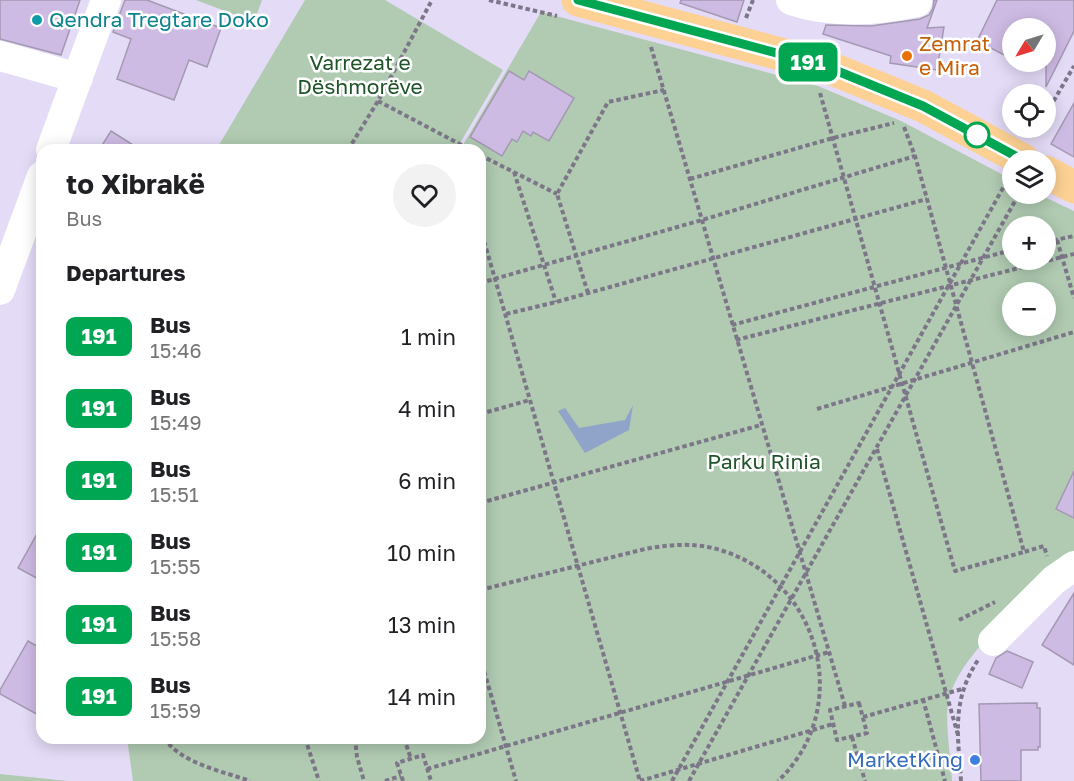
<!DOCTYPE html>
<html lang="en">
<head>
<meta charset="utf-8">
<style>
	body { margin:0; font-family:"Golos Text",sans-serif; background:#f2f2f2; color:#202124; height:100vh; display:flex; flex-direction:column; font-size:22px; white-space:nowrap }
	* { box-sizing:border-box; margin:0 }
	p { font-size:20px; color:#757577 }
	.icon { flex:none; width:33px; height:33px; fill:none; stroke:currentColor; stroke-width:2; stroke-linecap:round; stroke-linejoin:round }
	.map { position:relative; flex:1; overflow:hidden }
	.side { position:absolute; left:36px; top:144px; width:450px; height:600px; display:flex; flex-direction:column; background:#fff; border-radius:18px; box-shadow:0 3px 15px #0003 }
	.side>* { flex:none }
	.badge { padding:0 12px; border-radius:9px; font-size:21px; line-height:39px }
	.needle { width:39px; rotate:232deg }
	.fabs { position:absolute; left:1002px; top:18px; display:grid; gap:12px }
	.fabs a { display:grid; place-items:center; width:54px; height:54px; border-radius:50%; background:#fff; box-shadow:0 3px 15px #0003; font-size:30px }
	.map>.badge { position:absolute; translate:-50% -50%; box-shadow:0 0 0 3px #fff }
	h2 { padding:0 30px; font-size:22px; line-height:54px }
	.round { display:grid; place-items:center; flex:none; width:63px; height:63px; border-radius:32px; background:#f2f2f2 }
	.head { display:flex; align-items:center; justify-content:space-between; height:102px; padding:0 30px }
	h1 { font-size:28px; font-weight:700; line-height:45px }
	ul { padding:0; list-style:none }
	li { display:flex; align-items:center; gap:18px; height:72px; padding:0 30px }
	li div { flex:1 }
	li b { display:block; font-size:22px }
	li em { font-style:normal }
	li .badge { min-width:66px; font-weight:700; text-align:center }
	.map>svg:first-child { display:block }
	.green { fill:#b0cbb2; fill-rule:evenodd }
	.water { fill:#90a4c9 }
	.building { fill:#cebbe4; stroke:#a499b2; stroke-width:1.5 }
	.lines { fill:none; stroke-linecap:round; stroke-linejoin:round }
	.path { stroke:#7c7688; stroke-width:4; stroke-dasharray:4.5 3; stroke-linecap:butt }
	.minor { stroke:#fff; stroke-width:30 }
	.major { stroke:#fdd193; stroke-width:33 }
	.line-casing { stroke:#fff; stroke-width:14 }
	.line { stroke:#00a651; stroke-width:9 }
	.culture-dot { fill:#0f9aa8; stroke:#fff; stroke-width:2 }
	.food-dot { fill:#e8710a; stroke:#fff; stroke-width:2 }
	.stop-dot { fill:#fff; stroke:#00a651; stroke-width:3 }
	.shop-dot { fill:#3f7fe0; stroke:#fff; stroke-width:2 }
	.labels { text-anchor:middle; stroke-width:5; stroke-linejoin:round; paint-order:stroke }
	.culture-label { font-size:21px; fill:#0d838f; stroke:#fff; text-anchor:start }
	.food-label { font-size:21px; fill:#c56008; stroke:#fff; text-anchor:start }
	.park-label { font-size:21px; fill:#1f5328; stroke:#fff }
	.shop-label { font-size:21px; fill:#366cbe; stroke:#fff; text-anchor:end }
</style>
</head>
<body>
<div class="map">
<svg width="1074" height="781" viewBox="0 0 1074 781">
	<rect width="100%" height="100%" fill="#e4dbf7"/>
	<!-- green -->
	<path class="green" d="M196,0H262L254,22Z
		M305,0H385L503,70L456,150H216Z
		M541,12L818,86L901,121L1009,178L1012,180V194H1038L1074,211V561C1035,595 958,651 948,703C945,724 951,759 952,781H133L127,738H480V150H460ZM1012,226H1046V260H1012ZM1012,292H1046V326H1012Z
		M0,774L68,781H0Z"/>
	<!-- water -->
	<path class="water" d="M633,405L629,430L585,453L558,411L565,408L579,428L625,420Z"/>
	<!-- building -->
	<path class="building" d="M0,0H80L61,55L0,39Z
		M125,0H147L221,28L207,67L189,60L174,100L117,79L131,39L113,32Z
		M681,0H744L737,22L680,3Z
		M934,0H937L927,28L944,27L937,70L890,63L891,56L823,34L826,25L871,26L920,19L929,15L933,8Z
		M997,0H1074V31L1046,87V28H1012V59L977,41Z
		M509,71L524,80L529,71L574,98L549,141L533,132L531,136L523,131L517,142L512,139L502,156L470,137Z
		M1074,103V157L1051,144Z
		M111,131L141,150H99Z
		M1074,471V518L1056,509Z
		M42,525V581L18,568Z
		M1074,593V665L1042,645Z
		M28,641L42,649V717L0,694V690Z
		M1007,651L1033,662L1022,688L989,674L996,658Z
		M1037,703V708H1040V747H1038V750H1021V781H981L979,704Z"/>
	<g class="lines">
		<!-- path -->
		<path class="path" d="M489,0L557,16
			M746,18L753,0
			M651,47L845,706
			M820,93L955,571L1024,552
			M378,101L471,150
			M1046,114L1074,66
			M904,127L915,156L927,199L1024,552L1044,546L1047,556
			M1032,137L1038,128
			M348,150L378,101L432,0
			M480,155L557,194
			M514,172L556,302
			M690,179L833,138L894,123
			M480,227L640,781
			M1057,240L1074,298
			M1046,242L1074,236
			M480,283L702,220L915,156
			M588,293L557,194L608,102L664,90
			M506,314L556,302L927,199
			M732,325L1012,250
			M736,340L1074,254
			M817,409L1074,332
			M480,414L530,400
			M877,449L958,735
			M480,503L761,425
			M480,590L645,549C672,544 699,542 726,552C822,585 853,710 778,781
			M959,620L995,602
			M480,657L516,781
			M923,699L945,781
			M859,703L867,733L837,740L830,710Z
			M863,717L962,689
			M852,737L865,781
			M164,738C182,764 222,771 250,781
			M305,738L319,781
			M355,738L357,757L364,781
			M404,738L411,759
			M427,769L829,652
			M385,781L401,776
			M403,781L397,763L423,755L431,781
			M640,781L833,724
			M672,781L1008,179
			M689,781L1019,194
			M961,781C958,735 951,701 978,660"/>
		<!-- minor -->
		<path class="minor" d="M791,0C832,14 875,11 917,2
			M0,56L78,78
			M51,150L106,0
			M0,290L42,176
			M993,641L1054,580L1074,566"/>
		<!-- major -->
		<path class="major" d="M578,0L825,66L923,106L1023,160
			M1046,172L1074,187"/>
	</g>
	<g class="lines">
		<!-- line casing -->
		<g class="line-casing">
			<path id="line" d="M578,0L825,66L923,106L1023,160"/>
		</g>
		<!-- line -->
		<use href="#line" class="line"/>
	</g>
	<!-- markers -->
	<circle class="culture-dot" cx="37" cy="20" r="6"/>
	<circle class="food-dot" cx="907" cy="56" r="6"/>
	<circle class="stop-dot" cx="977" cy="135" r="12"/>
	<circle class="shop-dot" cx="975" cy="760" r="6"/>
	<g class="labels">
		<!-- culture labels -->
		<g class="culture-label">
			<text x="49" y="27">Qendra Tregtare Doko</text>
		</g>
		<!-- food labels -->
		<g class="food-label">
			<text x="919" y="51">Zemrat<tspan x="919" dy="24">e Mira</tspan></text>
		</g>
		<!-- park labels -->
		<g class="park-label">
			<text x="360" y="70">Varrezat e<tspan x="360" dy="24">Dëshmorëve</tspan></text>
			<text x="764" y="469">Parku Rinia</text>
		</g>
		<!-- shop labels -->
		<g class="shop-label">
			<text x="963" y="767">MarketKing</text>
		</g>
	</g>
</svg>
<div class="fabs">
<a><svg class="needle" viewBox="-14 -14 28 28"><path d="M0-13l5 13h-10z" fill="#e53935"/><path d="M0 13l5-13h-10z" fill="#757577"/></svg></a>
<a><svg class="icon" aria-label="locate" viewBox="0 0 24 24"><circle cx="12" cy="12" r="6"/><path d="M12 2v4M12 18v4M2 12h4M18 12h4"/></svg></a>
<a><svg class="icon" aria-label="layers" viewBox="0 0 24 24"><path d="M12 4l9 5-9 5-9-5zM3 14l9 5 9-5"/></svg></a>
<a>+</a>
<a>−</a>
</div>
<b class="badge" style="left:808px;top:62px;background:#00a651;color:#fff">191</b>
<section class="side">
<div class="head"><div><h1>to Xibrakë</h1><p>Bus</p></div><a class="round"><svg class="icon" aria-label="heart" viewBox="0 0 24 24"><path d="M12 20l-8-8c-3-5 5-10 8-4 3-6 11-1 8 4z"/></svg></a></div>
<h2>Departures</h2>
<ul>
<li><span class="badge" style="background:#00a651;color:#fff">191</span><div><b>Bus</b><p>15:46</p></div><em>1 min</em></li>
<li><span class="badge" style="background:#00a651;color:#fff">191</span><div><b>Bus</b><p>15:49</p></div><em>4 min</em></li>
<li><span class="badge" style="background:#00a651;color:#fff">191</span><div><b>Bus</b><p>15:51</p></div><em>6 min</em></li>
<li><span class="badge" style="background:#00a651;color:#fff">191</span><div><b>Bus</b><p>15:55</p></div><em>10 min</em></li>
<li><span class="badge" style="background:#00a651;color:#fff">191</span><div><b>Bus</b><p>15:58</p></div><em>13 min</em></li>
<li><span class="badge" style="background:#00a651;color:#fff">191</span><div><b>Bus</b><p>15:59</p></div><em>14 min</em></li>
</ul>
</section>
</div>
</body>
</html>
